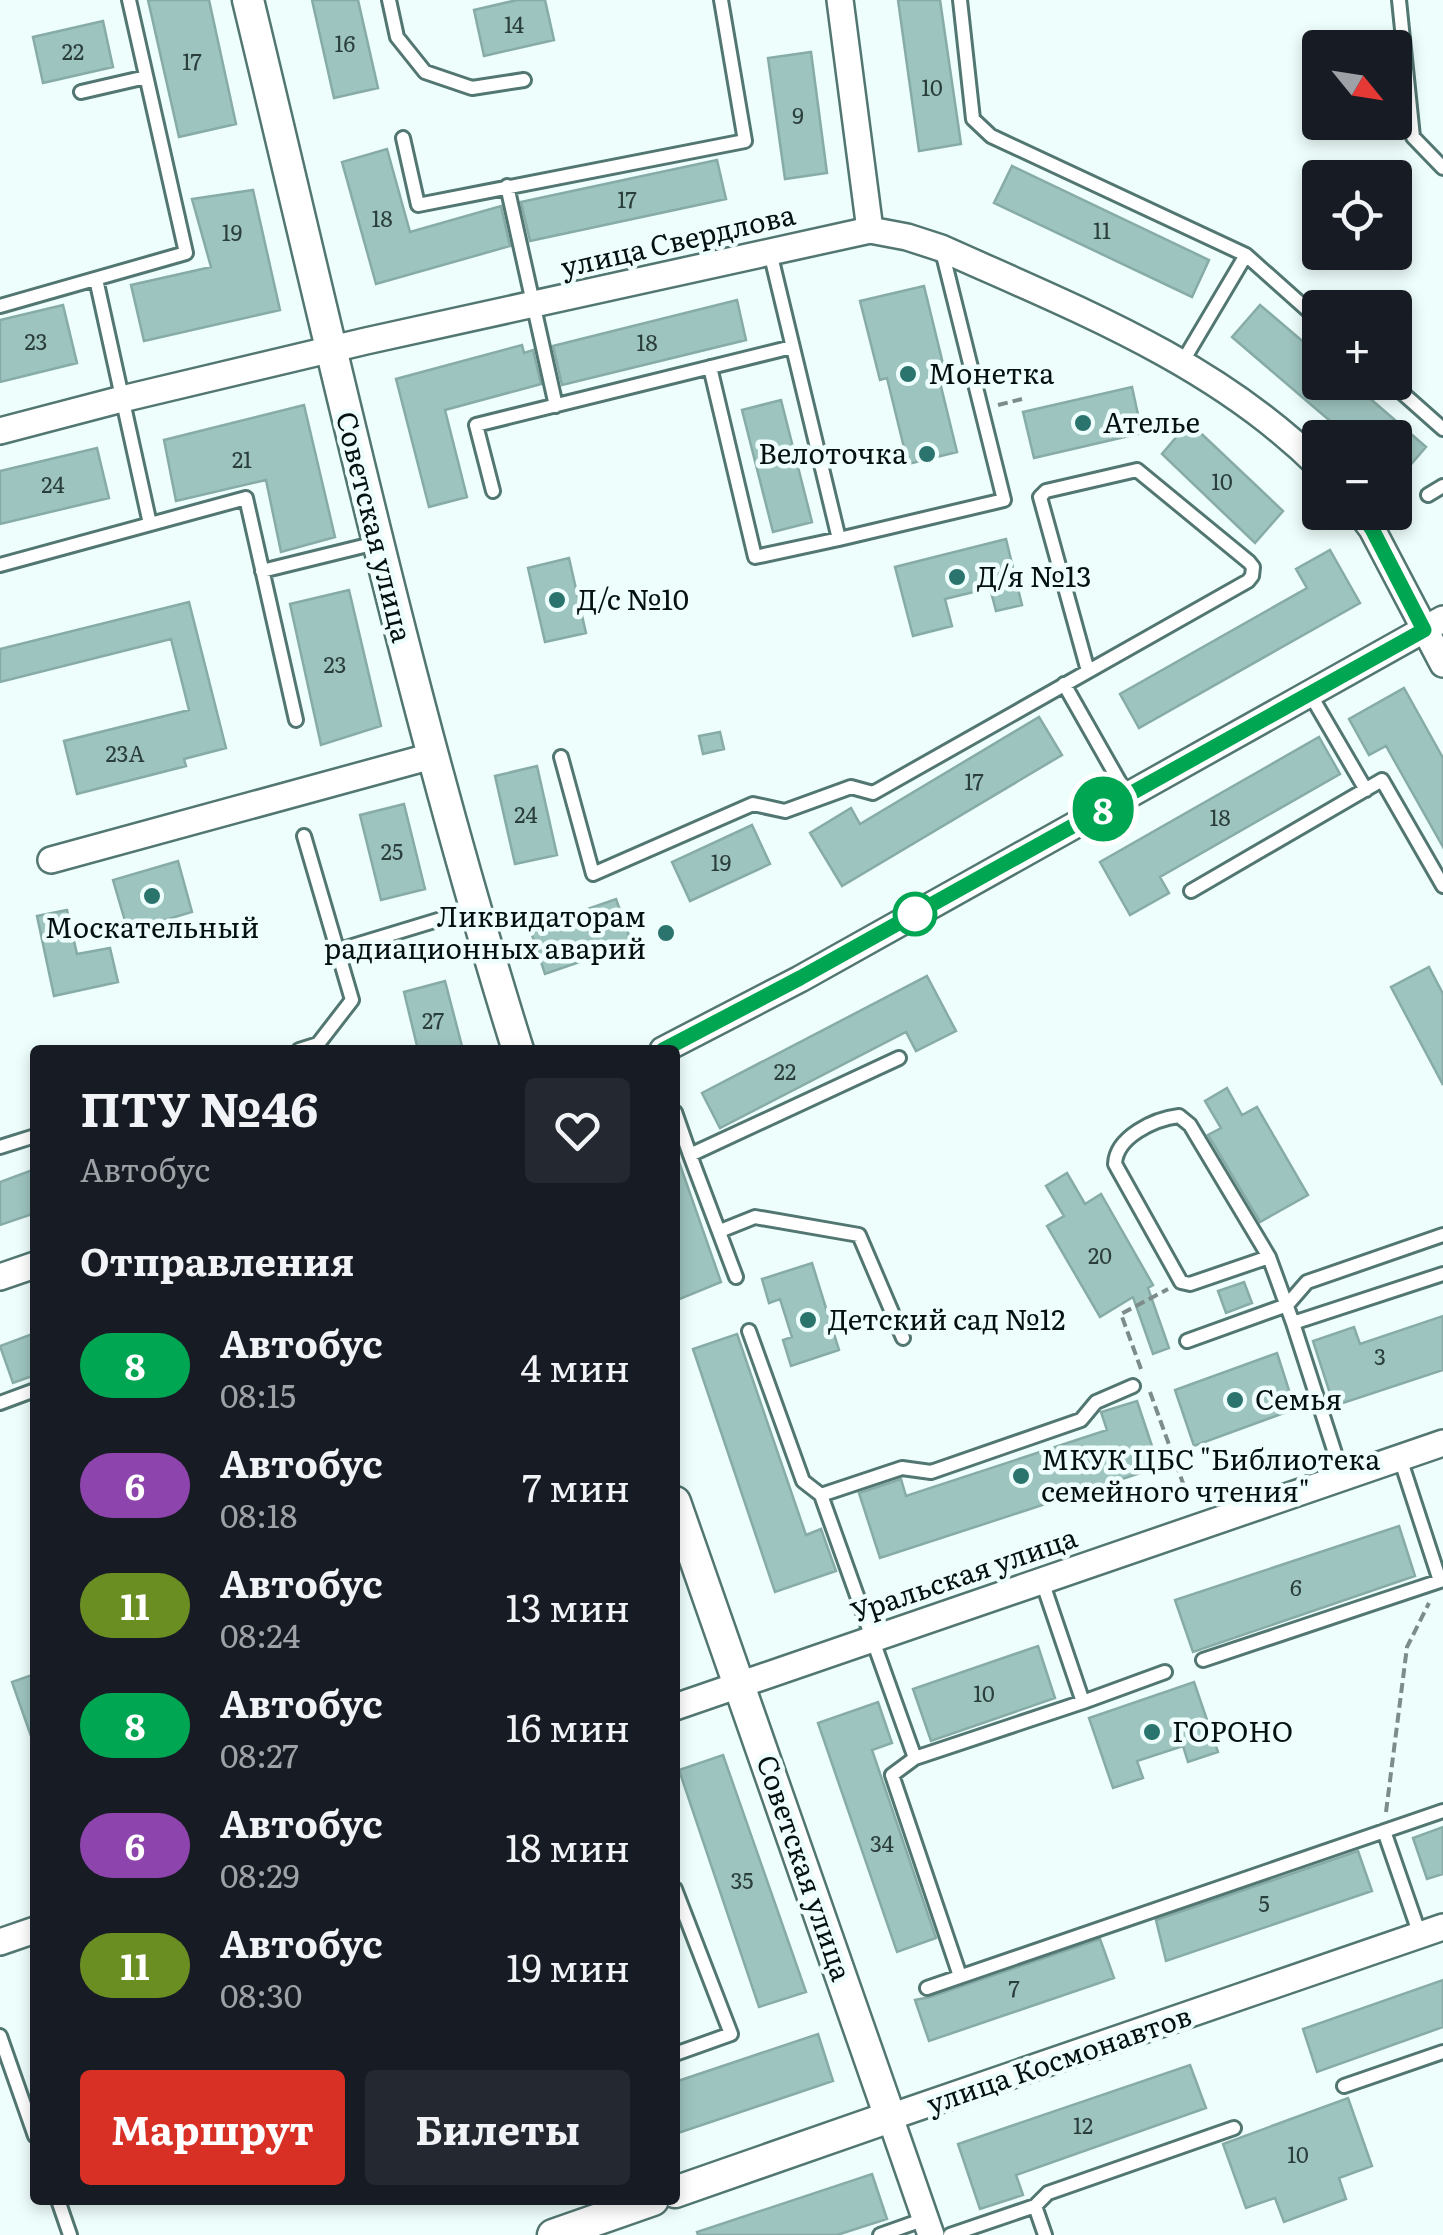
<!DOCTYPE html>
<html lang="ru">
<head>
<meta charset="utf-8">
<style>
	body { margin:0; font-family:Literata,serif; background:#242831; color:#f1f3f6; height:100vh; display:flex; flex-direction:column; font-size:38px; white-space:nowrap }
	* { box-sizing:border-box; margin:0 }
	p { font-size:32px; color:#9ea1a6 }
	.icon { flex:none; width:55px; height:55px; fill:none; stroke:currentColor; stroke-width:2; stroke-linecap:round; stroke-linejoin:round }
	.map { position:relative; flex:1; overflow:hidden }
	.sheet { position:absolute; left:30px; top:1045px; width:650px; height:1160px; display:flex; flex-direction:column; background:#171b24; border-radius:10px; box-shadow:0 5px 15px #0003 }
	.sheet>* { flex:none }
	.badge { padding:0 20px; border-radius:32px; font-size:35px; line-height:65px }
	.needle { width:65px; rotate:120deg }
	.buttons { position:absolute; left:1302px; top:30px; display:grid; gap:20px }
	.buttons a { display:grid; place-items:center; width:110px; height:110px; border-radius:10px; background:#171b24; box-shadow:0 5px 15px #0003; font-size:50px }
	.map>.badge { position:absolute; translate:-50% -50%; box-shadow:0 0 0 5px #fff }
	h2 { padding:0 50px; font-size:38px; line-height:90px }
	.round { display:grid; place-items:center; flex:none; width:105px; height:105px; border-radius:10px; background:#242831 }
	.summary { display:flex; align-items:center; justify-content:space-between; height:170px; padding:0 50px }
	h1 { font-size:48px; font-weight:700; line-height:75px }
	.action { display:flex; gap:20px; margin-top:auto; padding:20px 50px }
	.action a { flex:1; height:115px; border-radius:10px; background:#d93025; color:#fff; font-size:40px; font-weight:700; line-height:115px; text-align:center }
	.action a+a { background:#242831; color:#f1f3f6 }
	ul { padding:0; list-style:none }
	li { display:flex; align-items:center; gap:30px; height:120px; padding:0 50px }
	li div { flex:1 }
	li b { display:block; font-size:38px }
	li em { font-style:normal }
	li .badge { min-width:110px; font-weight:700; text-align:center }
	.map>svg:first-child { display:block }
	.building { fill:#9ec4bf; stroke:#87aca7; stroke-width:2.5 }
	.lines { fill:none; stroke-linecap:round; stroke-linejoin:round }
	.service-casing { stroke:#527671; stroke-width:18 }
	.minor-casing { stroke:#527671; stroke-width:30 }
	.tertiary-casing { stroke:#527671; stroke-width:35 }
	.path { stroke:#7d8c8a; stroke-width:4; stroke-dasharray:10 5; stroke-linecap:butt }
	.service { stroke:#fff; stroke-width:12 }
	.minor { stroke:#fff; stroke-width:25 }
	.tertiary { stroke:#fff; stroke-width:30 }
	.line-casing { stroke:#fff; stroke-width:22 }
	.line { stroke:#00a651; stroke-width:15 }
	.poi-dot { fill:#2b736d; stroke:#eefefc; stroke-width:4 }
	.stop-dot { fill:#fff; stroke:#00a651; stroke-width:5 }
	.labels { text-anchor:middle; stroke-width:9; stroke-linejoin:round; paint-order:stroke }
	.number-label { font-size:22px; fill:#2a3e3c }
	.street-label { font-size:28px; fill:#041110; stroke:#eefefc }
	.poi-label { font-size:28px; fill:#041110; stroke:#eefefc; text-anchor:start }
</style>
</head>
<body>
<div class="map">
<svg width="1443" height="2235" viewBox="0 0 1443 2235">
	<rect width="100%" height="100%" fill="#eefefc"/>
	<!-- building -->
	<path class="building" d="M148,0H209L236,124L179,137Z
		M312,0H358L378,88L334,98Z
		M517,0H545L554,40L484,56L474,10Z
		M898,0H940L961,144L919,151Z
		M103,21L113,67L43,83L33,37Z
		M811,52L827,173L785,179L768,58Z
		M387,149L410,232L501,206L510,246L376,284L342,162Z
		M717,160L726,199L530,241L521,202Z
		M1012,166L1209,260L1192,297L994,203Z
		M253,190L280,310L144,341L131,285L211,267L192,199Z
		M924,286L944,368L937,370L957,452L908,464L887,378L880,380L860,301Z
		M737,300L746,340L562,385L553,346Z
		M63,305L77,363L0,382V320Z
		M1260,305L1320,356V382H1351L1426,447L1395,483V438H1350L1232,337Z
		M522,345L524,353L533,350L541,384L445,410L467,497L429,507L396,379Z
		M1132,387L1142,433L1034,458L1023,412Z
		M781,400L812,522L773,532L742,410Z
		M304,405L335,537L281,552L266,480L176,501L164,440Z
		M1189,422L1283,511L1255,543L1162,454Z
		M97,448L109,498L0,524V471Z
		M1006,539L1022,605L996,611L990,588L945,599L952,626L913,636L895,567Z
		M1330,550L1360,603L1139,728L1120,694L1307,588L1296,569Z
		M569,558L586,633L545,642L528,568Z
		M349,590L381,726L321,745L290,604Z
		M189,602L226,748L184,759L186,766L77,794L64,741L189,710L171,639L0,682V649Z
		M1404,688L1443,758V847L1386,746L1369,755L1349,719Z
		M1039,717L1062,755L842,886L810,833L851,808L860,824Z
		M720,732L724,749L703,754L699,736Z
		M1319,737L1340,774L1160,877L1169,893L1130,915L1100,862Z
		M537,766L557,855L515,864L495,776Z
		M404,804L425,889L381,900L360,815Z
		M752,825L770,864L690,901L672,862Z
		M178,861L192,912L128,931L113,880Z
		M616,899L632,944L545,974L530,929Z
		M67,910L77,954L110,948L118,982L54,996L37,916Z
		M1429,967L1443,994V1085L1391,987Z
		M927,976L956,1031L916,1051L906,1032L720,1128L702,1093Z
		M445,981L463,1050H418L404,992Z
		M1227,1088L1242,1115L1257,1107L1308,1195L1260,1222L1208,1135L1221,1128L1205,1101Z
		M675,1159H678L721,1282L675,1301Z
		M35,1169V1213L0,1225V1182Z
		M1067,1173L1085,1204L1101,1194L1153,1285L1148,1288L1169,1348L1153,1354L1133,1297L1100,1317L1047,1226L1064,1216L1046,1186Z
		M812,1263L839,1350L791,1366L783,1340L792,1337L780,1299L769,1303L762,1279Z
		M1244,1282L1252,1303L1226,1313L1218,1291Z
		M1443,1316V1370L1334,1406L1313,1341L1354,1327L1360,1344Z
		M35,1333V1375L13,1383L0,1346Z
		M737,1334L806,1535L821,1529L836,1571L775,1592L693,1349Z
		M1277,1353L1295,1409L1194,1446L1175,1390Z
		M1137,1401L1159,1467L880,1558L859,1493L901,1479L906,1496L1107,1430L1101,1412Z
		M1399,1526L1415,1576L1193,1652L1175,1600Z
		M1038,1646L1055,1698L931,1741L913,1689Z
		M35,1674V1739H32L12,1682Z
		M1194,1682L1218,1752L1188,1762L1183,1746L1137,1761L1143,1778L1113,1788L1089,1718Z
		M878,1702L892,1743L872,1750L936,1938L897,1952L818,1723Z
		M723,1755L806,1992L759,2007L679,1770Z
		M1443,1827V1874L1427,1879L1413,1838Z
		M1358,1851L1372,1891L1166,1961L1156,1920Z
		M1100,1939L1114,1978L929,2041L915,2000L930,1997Z
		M1443,1980V2027L1317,2072L1303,2029Z
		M818,2034L833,2081L675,2134V2082Z
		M1190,2065L1206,2108L1016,2175L1023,2195L980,2209L958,2144Z
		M1348,2098L1372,2166L1339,2178L1346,2199L1284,2222L1275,2198L1246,2208L1223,2144Z
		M872,2174L887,2219L837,2235H698L697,2232Z"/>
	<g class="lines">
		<!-- service casing -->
		<g class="service-casing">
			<path id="service" d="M389,0L397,37L425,72L472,88L524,80
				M960,0L973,119L991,136L1246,255L1320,321
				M1399,0L1413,137L1443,168
				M81,92L146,77
				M403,138L418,205L745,141L721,0
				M507,186L556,406
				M770,252L839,539L1004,500L942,251
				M96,279L150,524
				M0,306L186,253L129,0
				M1183,361L1246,255
				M710,367L755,557L839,539
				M1390,382L1443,429
				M493,491L476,425L792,347
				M1428,495L1443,486
				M0,565L246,498L296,720
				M262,571L376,543
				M1064,684L1127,795
				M1310,694L1366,790
				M561,757L593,874L753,804L785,811L851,787L873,793L1248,581L1252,576L1253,567L1249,562L1137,470L1046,491L1040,497L1088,671
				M1191,891L1382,780L1443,886
				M339,950L474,909
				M299,1050L318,1044L352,1000L304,836
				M675,1112L690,1155
				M0,1147L35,1136
				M720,1231L755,1217L859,1235L903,1338
				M1269,1257L1190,1284L1181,1282L1115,1164C1116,1137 1154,1119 1179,1116L1190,1125L1269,1257L1293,1323
				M736,1277L690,1155L899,1058
				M749,1331L803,1481L821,1495L902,1468L931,1472L1081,1420L1096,1402L1133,1386
				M1187,1341L1287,1305L1307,1282L1443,1235
				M0,1403L35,1390
				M1400,1458L1440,1581
				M1343,1478L1293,1323L1443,1274
				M821,1495L915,1758
				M1203,1660L1443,1580
				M1083,1702L1165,1672
				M1384,1831L1420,1935
				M675,1889L731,2034L675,2054
				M960,1976L892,1775L915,1758L1083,1702L1042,1581
				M927,1988L1443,1811
				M0,2036L35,2136
				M1344,2086L1443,2052
				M58,2200L70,2235
				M880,2235L925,2219
				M950,2235L1035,2206
				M1045,2235L1035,2206L1048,2193L1234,2128"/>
		</g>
		<!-- minor casing -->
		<g class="minor-casing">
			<path id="minor" d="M840,0L870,230
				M0,431L122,399L366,341L870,230L907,237L941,248C1074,308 1215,362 1320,467
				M1359,512L1372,529L1443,664
				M51,860L432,756
				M663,1050L800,979L1443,619
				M0,1277L35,1265
				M675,1707L1443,1443
				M0,1942L35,1930
				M931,2235L890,2117L1443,1927"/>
		</g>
		<!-- tertiary casing -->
		<g class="tertiary-casing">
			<path id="tertiary" d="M248,0C333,352 410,705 518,1050
				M675,1502L890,2117L675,2192
				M553,2235L653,2200"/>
		</g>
		<!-- path -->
		<path class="path" d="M998,405L1022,399
			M1141,1369L1121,1314L1168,1289
			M1150,1392L1184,1486
			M1386,1812L1407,1647L1429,1603"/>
		<!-- service -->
		<use href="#service" class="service"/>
		<!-- minor -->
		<use href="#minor" class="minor"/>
		<!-- tertiary -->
		<use href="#tertiary" class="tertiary"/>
	</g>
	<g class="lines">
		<!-- line casing -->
		<g class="line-casing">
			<path id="line" d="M663,1050L800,978L1424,630L1372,529L1359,512"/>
		</g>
		<!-- line -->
		<use href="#line" class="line"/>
	</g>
	<!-- markers -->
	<g class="poi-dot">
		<circle cx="908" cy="374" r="10"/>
		<circle cx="1083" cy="423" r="10"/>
		<circle cx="927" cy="454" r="10"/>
		<circle cx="957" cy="577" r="10"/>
		<circle cx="557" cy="600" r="10"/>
		<circle cx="152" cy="896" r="10"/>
		<circle cx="666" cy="933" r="10"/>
		<circle cx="808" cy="1320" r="10"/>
		<circle cx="1235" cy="1400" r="10"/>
		<circle cx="1021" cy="1476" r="10"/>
		<circle cx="1152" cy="1732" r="10"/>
	</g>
	<circle class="stop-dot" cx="915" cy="914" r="20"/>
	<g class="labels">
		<!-- number labels -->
		<g class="number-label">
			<text x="514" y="33">14</text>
			<text x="345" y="52">16</text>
			<text x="73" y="60">22</text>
			<text x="192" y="70">17</text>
			<text x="932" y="96">10</text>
			<text x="798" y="124">9</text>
			<text x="627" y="208">17</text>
			<text x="382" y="227">18</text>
			<text x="1102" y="239">11</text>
			<text x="232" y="241">19</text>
			<text x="36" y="350">23</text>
			<text x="647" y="351">18</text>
			<text x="242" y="468">21</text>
			<text x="1222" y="490">10</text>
			<text x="53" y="493">24</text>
			<text x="335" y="673">23</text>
			<text x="125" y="762">23А</text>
			<text x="974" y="790">17</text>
			<text x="526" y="823">24</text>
			<text x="1220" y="826">18</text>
			<text x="392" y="860">25</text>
			<text x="721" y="871">19</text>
			<text x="433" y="1029">27</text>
			<text x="785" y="1080">22</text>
			<text x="1100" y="1264">20</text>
			<text x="1380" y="1365">3</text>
			<text x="1296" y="1596">6</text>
			<text x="984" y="1702">10</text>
			<text x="882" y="1852">34</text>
			<text x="742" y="1889">35</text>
			<text x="1264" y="1912">5</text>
			<text x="1014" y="1997">7</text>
			<text x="1083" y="2134">12</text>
			<text x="1298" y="2163">10</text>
		</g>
		<!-- street labels -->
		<g class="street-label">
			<text transform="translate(678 241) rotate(-13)" y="10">улица Свердлова</text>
			<text transform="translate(374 527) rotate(76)" y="10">Советская улица</text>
			<text transform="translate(964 1575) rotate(-19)" y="10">Уральская улица</text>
			<text transform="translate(804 1868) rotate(71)" y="10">Советская улица</text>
			<text transform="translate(1059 2060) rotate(-19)" y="10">улица Космонавтов</text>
		</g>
		<!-- poi labels -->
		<g class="poi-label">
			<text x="928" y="384">Монетка</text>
			<text x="1103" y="433">Ателье</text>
			<text x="907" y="464" text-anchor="end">Велоточка</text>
			<text x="977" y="587">Д/я №13</text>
			<text x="577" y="610">Д/с №10</text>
			<text x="646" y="927" text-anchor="end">Ликвидаторам<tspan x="646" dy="32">радиационных аварий</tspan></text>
			<text x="152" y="938" text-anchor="middle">Москательный</text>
			<text x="828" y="1330">Детский сад №12</text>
			<text x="1255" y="1410">Семья</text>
			<text x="1041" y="1470">МКУК ЦБС "Библиотека<tspan x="1041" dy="32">семейного чтения"</tspan></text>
			<text x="1172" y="1742">ГОРОНО</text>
		</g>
	</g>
</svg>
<div class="buttons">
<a><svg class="needle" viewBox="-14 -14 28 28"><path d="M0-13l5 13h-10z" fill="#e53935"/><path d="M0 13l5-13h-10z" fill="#9ea1a6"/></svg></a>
<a><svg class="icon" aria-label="locate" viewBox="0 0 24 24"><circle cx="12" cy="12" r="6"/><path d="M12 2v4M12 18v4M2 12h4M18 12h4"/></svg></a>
<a>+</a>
<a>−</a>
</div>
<b class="badge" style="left:1103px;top:809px;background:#00a651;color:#fff">8</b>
<section class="sheet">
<div class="summary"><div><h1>ПТУ №46</h1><p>Автобус</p></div><a class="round"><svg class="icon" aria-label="heart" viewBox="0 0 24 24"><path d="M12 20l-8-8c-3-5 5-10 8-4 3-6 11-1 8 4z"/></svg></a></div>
<h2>Отправления</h2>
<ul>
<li><span class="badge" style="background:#00a651;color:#fff">8</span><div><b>Автобус</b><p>08:15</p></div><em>4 мин</em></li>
<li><span class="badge" style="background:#8e44ad;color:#fff">6</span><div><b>Автобус</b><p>08:18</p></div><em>7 мин</em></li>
<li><span class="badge" style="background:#6b8e23;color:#fff">11</span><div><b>Автобус</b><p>08:24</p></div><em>13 мин</em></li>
<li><span class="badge" style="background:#00a651;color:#fff">8</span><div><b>Автобус</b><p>08:27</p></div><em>16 мин</em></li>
<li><span class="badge" style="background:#8e44ad;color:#fff">6</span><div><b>Автобус</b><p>08:29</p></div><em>18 мин</em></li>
<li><span class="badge" style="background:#6b8e23;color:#fff">11</span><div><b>Автобус</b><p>08:30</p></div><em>19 мин</em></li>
</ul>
<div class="action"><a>Маршрут</a><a>Билеты</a></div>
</section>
</div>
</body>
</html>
